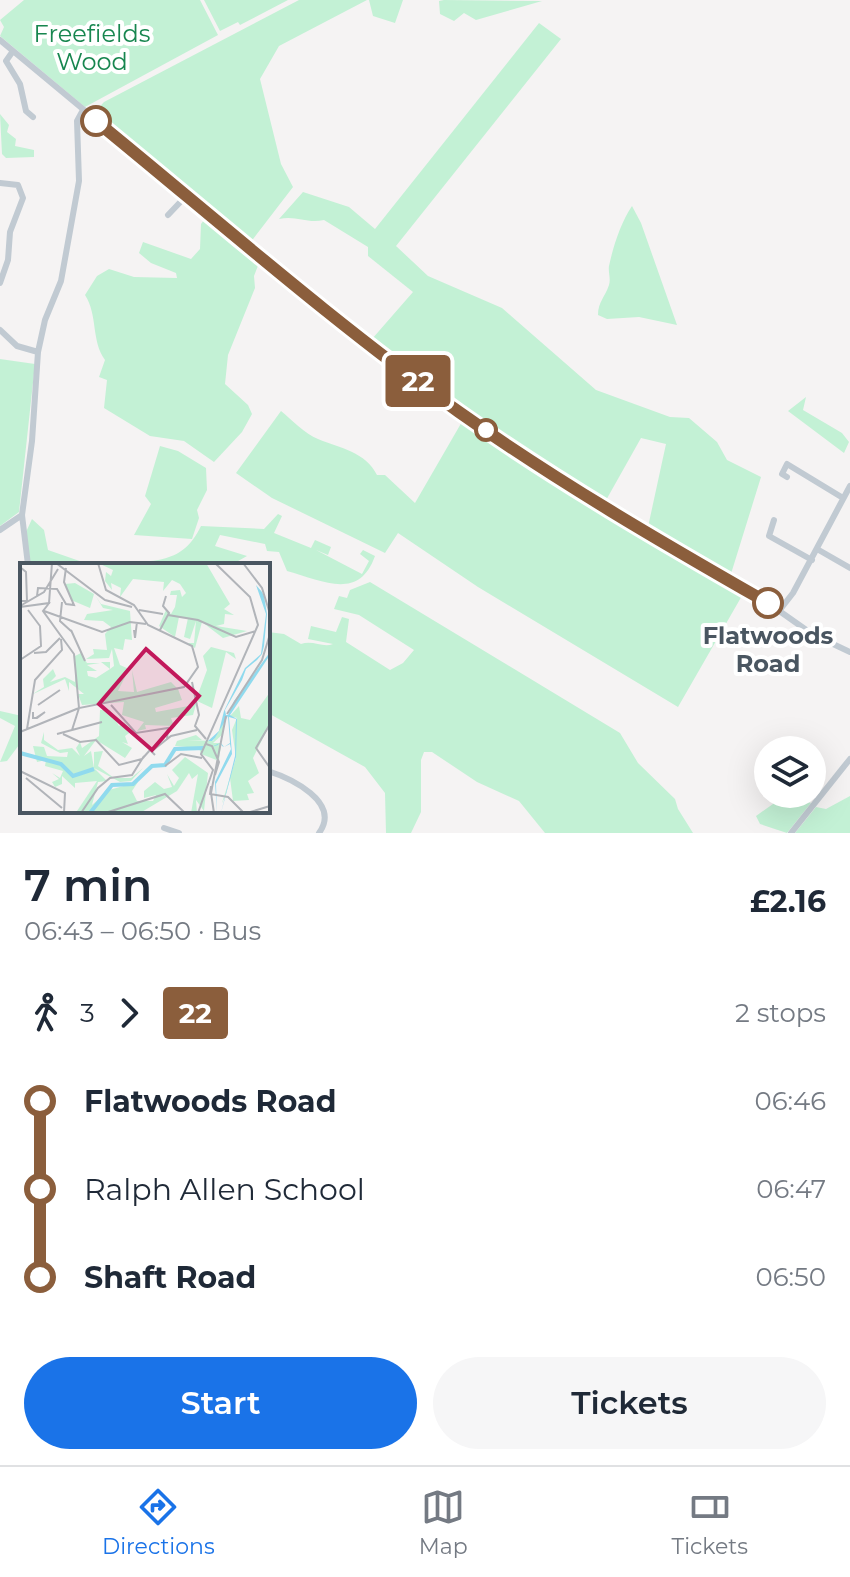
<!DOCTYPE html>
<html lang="en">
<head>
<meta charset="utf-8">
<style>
	body { margin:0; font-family:Montserrat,sans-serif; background:#f6f6f7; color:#1f2937; height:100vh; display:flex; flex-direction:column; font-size:30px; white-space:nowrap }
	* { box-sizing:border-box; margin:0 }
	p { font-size:26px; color:#747a83 }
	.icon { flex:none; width:44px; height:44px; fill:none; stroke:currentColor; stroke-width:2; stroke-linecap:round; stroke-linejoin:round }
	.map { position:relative; height:833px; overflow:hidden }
	.details { display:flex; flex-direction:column; background:#fff; flex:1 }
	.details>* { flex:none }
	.badge { padding:0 16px; border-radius:6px; font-size:28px; line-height:52px }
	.tools { position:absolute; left:754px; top:736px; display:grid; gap:16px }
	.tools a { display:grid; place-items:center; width:72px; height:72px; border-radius:50%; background:#fff; box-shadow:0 8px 32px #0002; font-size:40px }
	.map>.badge { position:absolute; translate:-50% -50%; box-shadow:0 0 0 4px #fff }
	.legs { display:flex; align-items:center; gap:12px; height:88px; padding:0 24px; font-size:26px }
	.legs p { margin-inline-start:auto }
	.head { display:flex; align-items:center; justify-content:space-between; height:136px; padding:0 24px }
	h1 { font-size:44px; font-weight:600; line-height:60px }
	.cta { display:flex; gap:16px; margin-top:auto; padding:16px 24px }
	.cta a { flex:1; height:92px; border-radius:48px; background:#1a73e8; color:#fff; font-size:32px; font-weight:600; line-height:92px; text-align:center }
	.cta a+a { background:#f6f6f7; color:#1f2937 }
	ul { padding:0 24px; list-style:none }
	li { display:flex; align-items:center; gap:28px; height:88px; font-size:30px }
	li i { display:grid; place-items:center; width:12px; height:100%; margin:0 10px; background:currentColor }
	li i::after { content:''; width:20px; height:20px; margin:-10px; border:6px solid; border-radius:50%; background:#fff }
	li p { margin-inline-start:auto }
	li:first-child i { background:linear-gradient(#0000 50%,currentColor 0) }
	li:last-child i { background:linear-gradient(currentColor 50%,#0000 0) }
	.dock { display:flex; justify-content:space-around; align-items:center; height:112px; border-top:2px solid #e0e1e3; background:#fff; font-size:22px; color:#747a83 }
	.dock a { display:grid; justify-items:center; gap:4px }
	.dock .selected { color:#1a73e8 }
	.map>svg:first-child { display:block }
	.green { fill:#c3f1d5 }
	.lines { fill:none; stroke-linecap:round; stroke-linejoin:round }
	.minor { stroke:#c1cad2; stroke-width:6 }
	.line-1-casing { stroke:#fff; stroke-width:18 }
	.line-1 { stroke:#8b5e3c; stroke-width:12 }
	.stop-1-dot { fill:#fff; stroke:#8b5e3c; stroke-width:4 }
	.labels { text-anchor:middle; stroke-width:8; stroke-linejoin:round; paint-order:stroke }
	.park-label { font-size:24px; fill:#17864f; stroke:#fff }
	.stop-label { font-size:24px; font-weight:bold; fill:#4a5661; stroke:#fff }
	.inset-river { fill:none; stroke:#90daee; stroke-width:4 }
	.inset-road { fill:none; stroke:#b1b4b9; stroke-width:2 }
	.view { fill:#c2185b; fill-opacity:0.15; stroke:#c2185b; stroke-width:4 }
	.inset-edge { fill:none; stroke:#4a5661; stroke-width:4 }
</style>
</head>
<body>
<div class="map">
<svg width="850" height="833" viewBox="0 0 850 833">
	<rect width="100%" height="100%" fill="#f5f3f3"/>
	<!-- green -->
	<path class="green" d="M24,0H200L218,35L85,107L0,36L4,27L0,20Z
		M204,0H288L240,25L238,22L220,31Z
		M299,0H367L279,46L260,79L281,164L293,187L250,243L94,113L104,102Z
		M369,0H403L395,23L373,16Z
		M439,1L444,0L542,1L476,20L464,13L454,21L440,14Z
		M539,23L561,39L396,246L428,276L502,308L596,390L670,417L689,418L717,442L727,460L761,477L730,577L648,527L666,444L641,438L605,502C524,456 449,400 375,343L372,339L413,292L368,256V247L324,220C307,224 296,215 279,219L303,192L349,207L375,229Z
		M0,114L9,125L7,132L16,139L15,146L34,150V157L6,158L2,154Z
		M632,206L641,223L677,325L639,317L607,319L598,315C598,302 605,297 609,285C611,279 608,272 609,266C613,247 621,222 632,206Z
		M207,216L259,263L254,276L255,288L228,355L225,384L248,405L252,414L242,432L214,462L184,441L150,436L104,408L107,380L99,377L105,360C91,341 98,315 85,295L97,276L109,269L134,277L177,278L176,273L151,263L139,253L143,242L191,259L200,249L201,224Z
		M0,359L35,364L19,512L0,526Z
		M806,397L803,410L842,433L849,442L844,453L788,411Z
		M281,411C292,420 305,434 318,439C340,448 366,452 377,475H385L415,503L463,420L558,486L743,594L678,707L478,587L398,533L385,553L272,498L236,473Z
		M160,446L178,451L206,468L207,490L197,510L199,518L192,539L134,535L151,504L145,496Z
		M278,514L282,516L274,533L311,548L315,540L331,547L328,555L316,550L362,574L369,561L360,554L363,550L375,556C359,601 323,581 287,571L279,552L267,551L265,544L220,535L215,546L247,556L231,565H108C150,559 181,568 201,526L264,529Z
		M32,519L44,530L48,550L91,565H30L26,532Z
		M370,582L620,733L638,763L675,799L678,809L693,833H545L519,801L477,782L432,752H424L421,760V812L411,833H386L385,793L365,767L268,713V632L284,634L301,644C313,640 323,648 333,644L308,639L311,626L336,632L342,617L349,619L346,642L390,670L403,663L414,650L359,615L334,609L339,596L347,598L350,590Z
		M0,711L22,716V741L7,761L0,762L15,726L0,718Z
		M776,794H791L811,803L787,833L760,824L756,816L773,804Z
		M850,796V833H795L816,807L826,809Z"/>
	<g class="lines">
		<!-- minor -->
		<path class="minor" d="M0,40L267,262L458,411L567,485L768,603L812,634L850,652
			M13,51L6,61L20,84L26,111L33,117
			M0,183L18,185L23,198L10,232L8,260L0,283
			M168,215L187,195
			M0,330L17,346L38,352
			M787,477L782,474L787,464L843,498
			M774,520L769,536L812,560
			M0,530L22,515
			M817,549L850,568
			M28,565L22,515L32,441L38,352L45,320L61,281L79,181L77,121L83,110
			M779,611L793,593L850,486
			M268,771C290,778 342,802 319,833
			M164,828L179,833
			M791,833L850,759"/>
	</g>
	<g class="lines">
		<!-- line-1 casing -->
		<g class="line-1-casing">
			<path id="line-1" d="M96,121C216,219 333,322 459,412C558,482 663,543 768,603"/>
		</g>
		<!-- line-1 -->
		<use href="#line-1" class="line-1"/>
	</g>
	<!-- markers -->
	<g class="stop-1-dot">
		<circle cx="96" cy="121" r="14"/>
		<circle cx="486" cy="430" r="10"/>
		<circle cx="768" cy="603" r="14"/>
	</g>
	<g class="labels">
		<!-- park labels -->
		<g class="park-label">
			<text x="92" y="42">Freefields<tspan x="92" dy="28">Wood</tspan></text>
		</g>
		<!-- stop labels -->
		<g class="stop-label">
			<text x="768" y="644">Flatwoods<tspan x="768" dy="28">Road</tspan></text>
		</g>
	</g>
	<!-- overview -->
	<g transform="translate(20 563)">
		<rect width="250" height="250" fill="#f5f3f3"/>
		<path d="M78,0H186L210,41L204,46L214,52L205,51L204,61L196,63L227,68L203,75L182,59L175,85L168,80H174L176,58L170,76L164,74L168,55L159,54L155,74L139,63L146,47L151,51L155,44L157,32H150L151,28L160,27L162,34L166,30L160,21L152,17L143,28L144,19L113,16L100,34L101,25L91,20L92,27L85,18L86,9L91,13L93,7ZM55,20L74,31L70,45L51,37L45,21ZM75,32L81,41L110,48L112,77L105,76L103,87L94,85L100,102L109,106L98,128L114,129L112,107L117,129L151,119L158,126L162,137L135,145L136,149L174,142L187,107L183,93L191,84L214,90L216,96L206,89L192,145L177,138L173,152L151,155L154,163L125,162L126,166L117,168L124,159L102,152L104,139L62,142L58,131H64L49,119V128L45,116L11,132L24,124L23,116L33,106L36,113L30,119L45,114L55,119V93L61,90L67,100H80L67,102L77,108H67L68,113L76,115L90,106L81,99H90V106L94,103L92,86L89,95L66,96L74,91L73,86L87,87L85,71L91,64L83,58L64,57L67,51L93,47L83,45ZM250,129V161L233,195L239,210L228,218L234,230L227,231L229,237L213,238L210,215L205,234L202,240L216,195L212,167L217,155L210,153L219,143L221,155L230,157ZM80,147H90L99,163L104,159L112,168L105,173L108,181L102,179L112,185L105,195L76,177L64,193L71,188L74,205V189L83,188L78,203L94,215H111L123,205L111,218L100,219L74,205L87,218L78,219L72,242L89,227L118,219L112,228L117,238H133L136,232L124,235V228L135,219L144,226L152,224L147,211L154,223L159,215L152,207L165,194L188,210L184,248L176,237L177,250H171L178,211L172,216L169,210L157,228L120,250L57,248L77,218L55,220V225L42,213V221L35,224L32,219L39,216L32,210L40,215L43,208L25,203L26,197L17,199L13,183L24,184L27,193L47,194L48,189L40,190L21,180L24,169V177L38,187L52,185L60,193L56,185L60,179L62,185L79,173ZM204,159L203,171L193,180H201L199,198L181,191L179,185L155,183L157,178L176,172L182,177H167L193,178Z" fill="#c3f1d5"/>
		<path d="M202,2L236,22L242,29L244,33L247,51L244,83L242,91L237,97L226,106L222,117L205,147L206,152H208L214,138L250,89V92L210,152L217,156L216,194L201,250L215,193L216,156L209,154L212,191L196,221L197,250L195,219L211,186L210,181L204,184L202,183L201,181L199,180L198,182L191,184L200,180H201L204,184L210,180L208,153L195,175L192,178H188L199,168L204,148L225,105L241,91L246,51L236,22Z" fill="#90daee"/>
		<path class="inset-river" d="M0,190L41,201L53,213L74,206M70,250L92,222L113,221L132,203L145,202L155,186L184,185"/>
		<path class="inset-road" d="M36,0L85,37L112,44M223,0L242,25L250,51M0,4L6,9L7,38H0M17,33L18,25L37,26L46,41L54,42L44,19L46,5M42,39L40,58L51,68M0,43L24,29L38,6M0,44L29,40L32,0M119,47L143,51M24,48L82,69L110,59L126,61M148,52L178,57L216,74L236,68M51,67L65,98M114,67L115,75L117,59M140,67L149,50L143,43L146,33M14,90L26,89L40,75M0,97L21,83L20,63L8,47M172,119L179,152L175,163L186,176M18,142L40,127M91,142L116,170L148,165L147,176M13,149V155H17L25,149L16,155M207,151L242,97L250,71M250,161L236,185L250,205M7,166L15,117L42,87L41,76M52,167L59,145L164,124L178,104L172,83L128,62L114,42L86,27L78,0M0,169L59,145L54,91L23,48L30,39M37,171L82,159M43,171L60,179L76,177L99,202L122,196L130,187L135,192M186,181L192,183L199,199L195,212M132,188L151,173L177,167M145,203L161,191L182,195M0,208L45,230L44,250M6,215L42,245M191,223L190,231L208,234L224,250M61,250L78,225L90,215L112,212L124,193M85,250L145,231L165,250M178,250L193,207L181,191L238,62L230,34L195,0M194,250L191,230L206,153M227,250L250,243"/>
		<path class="view" d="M126,86L179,133L132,187L79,141Z"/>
		<rect width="250" height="250" class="inset-edge"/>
	</g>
</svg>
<div class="tools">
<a><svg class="icon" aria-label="layers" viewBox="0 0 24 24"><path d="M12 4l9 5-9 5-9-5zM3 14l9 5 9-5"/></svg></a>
</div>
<b class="badge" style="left:418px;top:381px;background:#8b5e3c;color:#fff">22</b>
</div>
<section class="details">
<div class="head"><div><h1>7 min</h1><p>06:43 – 06:50 · Bus</p></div><b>£2.16</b></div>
<div class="legs"><svg class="icon" aria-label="walk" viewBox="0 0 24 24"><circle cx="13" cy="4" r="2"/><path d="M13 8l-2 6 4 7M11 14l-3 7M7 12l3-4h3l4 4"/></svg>3<svg class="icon" aria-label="forward" viewBox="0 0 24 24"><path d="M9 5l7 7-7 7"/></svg><b class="badge" style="background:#8b5e3c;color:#fff">22</b><p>2 stops</p></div>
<ul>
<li><i style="color:#8b5e3c"></i><b>Flatwoods Road</b><p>06:46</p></li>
<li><i style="color:#8b5e3c"></i><span>Ralph Allen School</span><p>06:47</p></li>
<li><i style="color:#8b5e3c"></i><b>Shaft Road</b><p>06:50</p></li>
</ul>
<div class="cta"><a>Start</a><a>Tickets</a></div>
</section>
<nav class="dock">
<a class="selected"><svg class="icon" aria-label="directions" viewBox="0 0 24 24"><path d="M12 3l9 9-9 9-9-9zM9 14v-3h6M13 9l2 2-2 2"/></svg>Directions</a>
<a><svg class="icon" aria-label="map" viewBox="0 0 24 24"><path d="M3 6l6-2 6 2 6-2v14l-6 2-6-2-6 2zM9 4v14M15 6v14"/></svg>Map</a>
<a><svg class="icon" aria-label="tickets" viewBox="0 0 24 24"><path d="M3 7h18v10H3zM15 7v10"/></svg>Tickets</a>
</nav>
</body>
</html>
